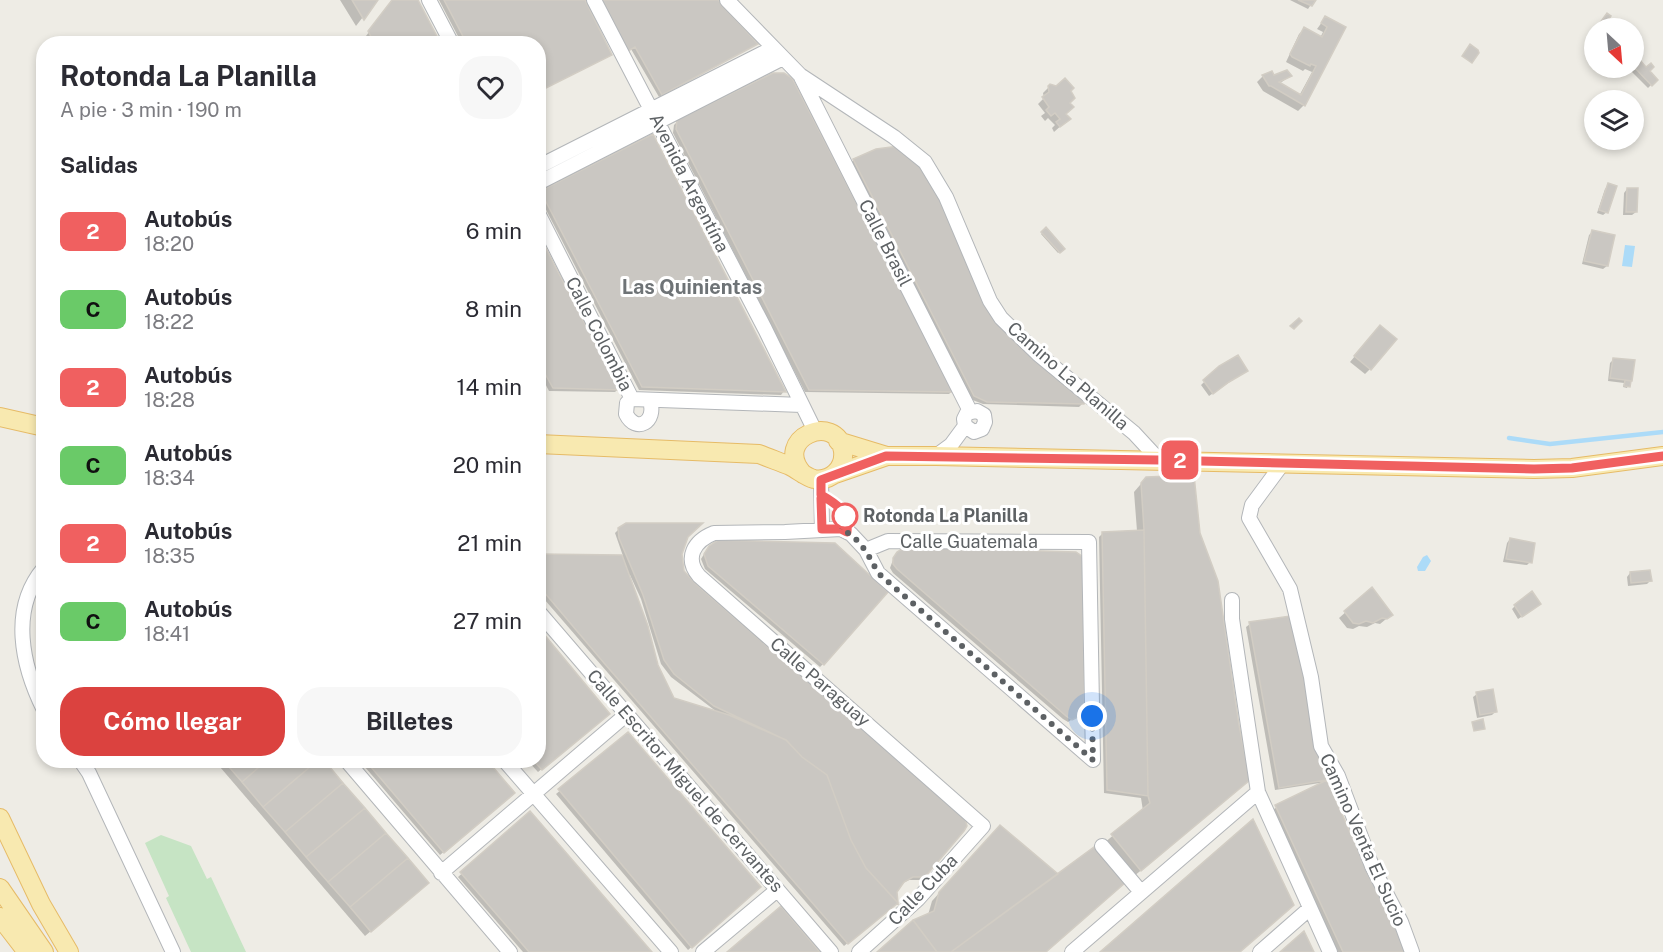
<!DOCTYPE html>
<html lang="es">
<head>
<meta charset="utf-8">
<style>
	body { margin:0; font-family:"Public Sans",sans-serif; background:#f7f7f7; color:#2b2b33; height:100vh; display:flex; flex-direction:column; font-size:22px; white-space:nowrap }
	* { box-sizing:border-box; margin:0 }
	p { font-size:20px; color:#7c7c81 }
	.icon { flex:none; width:33px; height:33px; fill:none; stroke:currentColor; stroke-width:2; stroke-linecap:round; stroke-linejoin:round }
	.map { position:relative; flex:1; overflow:hidden }
	.panel { position:absolute; left:36px; top:36px; width:510px; height:732px; display:flex; flex-direction:column; background:#fff; border-radius:24px; box-shadow:0 3px 9px #0003 }
	.panel>* { flex:none }
	.badge { padding:0 12px; border-radius:9px; font-size:21px; line-height:39px }
	.needle { width:39px; rotate:154deg }
	.buttons { position:absolute; left:1584px; top:18px; display:grid; gap:12px }
	.buttons a { display:grid; place-items:center; width:60px; height:60px; border-radius:50%; background:#fff; box-shadow:0 3px 9px #0003; font-size:30px }
	.you { position:absolute; width:30px; height:30px; margin:-15px; border:4px solid #fff; border-radius:50%; background:#1a73e8; box-shadow:0 0 0 9px #1a73e833 }
	.map>.badge { position:absolute; translate:-50% -50%; box-shadow:0 0 0 3px #fff }
	h2 { padding:0 24px; font-size:22px; line-height:54px }
	.round { display:grid; place-items:center; flex:none; width:63px; height:63px; border-radius:24px; background:#f7f7f7 }
	.headline { display:flex; align-items:center; justify-content:space-between; height:102px; padding:0 24px }
	h1 { font-size:28px; font-weight:700; line-height:45px }
	.action { display:flex; gap:12px; margin-top:auto; padding:12px 24px }
	.action a { flex:1; height:69px; border-radius:24px; background:#db423f; color:#fff; font-size:24px; font-weight:700; line-height:69px; text-align:center }
	.action a+a { background:#f7f7f7; color:#2b2b33 }
	ul { padding:0; list-style:none }
	li { display:flex; align-items:center; gap:18px; height:78px; padding:0 24px }
	li div { flex:1 }
	li b { display:block; font-size:22px }
	li em { font-style:normal }
	li .badge { min-width:66px; font-weight:700; text-align:center }
	.map>svg:first-child { display:block }
	.green { fill:#c6e4c4 }
	.water { fill:#acdbf8 }
	.shadow { fill:#0003; fill-rule:evenodd }
	.lines { fill:none; stroke-linecap:round; stroke-linejoin:round }
	.stream { stroke:#acdbf8; stroke-width:4.5 }
	.building { fill:#cac7c2; stroke:#d2cdc4; stroke-width:1.5 }
	.minor-casing { stroke:#b3b6b9; stroke-width:16 }
	.major-casing { stroke:#e6bb67; stroke-width:20 }
	.minor { stroke:#fff; stroke-width:14 }
	.major { stroke:#f8e9b0; stroke-width:18 }
	.line-casing { stroke:#fff; stroke-width:14 }
	.line { stroke:#f06060; stroke-width:9 }
	.walk { stroke:#5d6164; stroke-width:6; stroke-dasharray:0 10.8 }
	.stop-dot { fill:#fff; stroke:#f06060; stroke-width:3 }
	.labels { text-anchor:middle; stroke-width:6; stroke-linejoin:round; paint-order:stroke }
	.street-label { font-size:18px; fill:#5d6164; stroke:#fff }
	.stop-label { font-size:18px; font-weight:bold; fill:#5d6164; stroke:#fff; text-anchor:start }
	.neighbourhood-label { font-size:20px; font-weight:bold; fill:#6e7376; stroke:#fff }
</style>
</head>
<body>
<div class="map">
<svg width="1663" height="952" viewBox="0 0 1663 952">
	<rect width="100%" height="100%" fill="#eeece5"/>
	<!-- green -->
	<path class="green" d="M161,835L191,846L207,879L211,877L246,952H191L166,898L169,896L145,843Z"/>
	<!-- water -->
	<path class="water" d="M1625,245L1635,246L1632,267L1622,266Z
		M1427,555L1431,561L1425,571H1418L1417,567L1423,557Z"/>
	<!-- shadow -->
	<path class="shadow" d="M340,0H376L356,26Z
		M393,0H416L439,44H370L366,36Z
		M439,0H583L610,54L538,92V44H462Z
		M597,0H716L756,44L659,97L631,49L624,53Z
		M1290,0H1314L1308,9Z
		M1325,18L1344,27L1304,105L1298,111L1263,91L1257,82L1263,76H1290L1279,84L1299,96L1312,72L1305,69L1303,71L1286,62L1299,34L1304,29L1320,38L1323,32L1317,29Z
		M1594,53V65L1589,61Z
		M1639,61L1656,80L1648,88L1630,70Z
		M1598,68H1611L1606,73Z
		M1051,85L1069,91L1063,124L1054,132L1052,128L1055,125L1048,118L1045,121L1041,116L1045,113L1038,104L1044,98L1043,93Z
		M678,121L952,391L949,394L805,392L673,133L674,125Z
		M854,160L996,320L1083,403L1079,407L983,404L970,399L850,163Z
		M1609,185L1607,212L1603,215L1597,213L1605,189Z
		M1627,189L1636,212L1632,215H1623L1624,193Z
		M547,190L784,391L781,395L639,390L541,200Z
		M1046,229L1063,249L1058,253L1041,234Z
		M1592,232L1607,266L1603,269L1582,264L1589,235Z
		M538,236L618,389L615,392L549,391L538,370Z
		M1375,332L1370,369L1365,374L1350,362Z
		M1614,359L1630,380L1627,388L1623,387L1624,383L1608,381L1610,363Z
		M1220,367L1246,371L1209,396L1201,385Z
		M1146,478L1198,533L1240,788L1133,877L1104,843L1143,811L1141,798L1104,793L1099,537L1103,533L1137,531L1134,492Z
		M619,529L686,537L680,554L683,572L924,876L920,880H909L901,884L896,892L892,906L844,946L538,592V556H623L615,533ZM630,575L641,599L661,664L671,677L717,712L673,699L657,666L628,576Z
		M1510,539L1530,562L1527,565L1503,562L1507,543Z
		M706,551L823,664L820,667L705,569L701,559Z
		M894,557L1077,716L1068,722L1063,719L893,573L890,568Z
		M1630,573L1650,581L1647,584L1628,586L1627,577Z
		M1372,589L1391,615L1380,624L1375,623L1367,627L1359,626L1353,629L1347,628L1339,618Z
		M1515,606L1536,607L1518,619L1512,609Z
		M1250,624L1330,778L1326,782L1404,952H1338L1272,810L1326,782L1275,790L1246,627Z
		M1477,694L1495,712L1492,715L1477,718L1473,697Z
		M604,717L538,772L527,760H538Z
		M628,734L759,887L688,950L556,794Z
		M214,760H322L422,888L365,936Z
		M359,760H485L510,796L440,855Z
		M530,813L650,952H523L458,877Z
		M993,834L1045,952H879L928,915L932,901Z"/>
	<g class="lines">
		<!-- stream -->
		<path class="stream" d="M1509,438L1550,444L1663,432"/>
	</g>
	<!-- building -->
	<path class="building" d="M352,0H378L364,20Z
		M392,0H418L441,44H375L368,31Z
		M444,0H585L612,55L538,92V44H467Z
		M602,0H718L758,44L662,95L635,47L628,51Z
		M1298,0H1316L1312,6Z
		M1607,13L1611,16L1603,27L1599,24Z
		M1325,16L1346,27L1305,106L1271,86H1269L1262,75L1272,71L1274,75L1287,70L1292,76L1279,82L1301,95L1316,66L1311,64L1310,66L1292,57L1290,54L1304,27L1322,37L1327,27L1321,23Z
		M1470,44L1478,50L1479,53L1472,63L1462,56Z
		M1639,59L1646,67L1651,63L1654,67L1650,71L1658,80L1652,86L1634,67V64Z
		M773,73H784L792,78L954,392L809,390L676,129L677,120Z
		M1065,78L1074,88L1071,91L1075,98L1070,103L1074,107L1066,114L1071,119L1060,127L1056,122L1060,119L1055,113L1051,116L1046,110L1049,107L1042,97L1049,92L1048,86L1050,84L1056,86Z
		M653,134L786,392L642,387L543,196L546,188Z
		M899,146L924,163L946,205L997,319L1087,399L1084,404L987,402L974,396L853,159L876,149Z
		M1608,183L1617,186L1608,213L1599,210Z
		M1627,188H1638L1637,212H1626Z
		M1046,227L1065,249L1060,253L1041,232Z
		M1592,230L1615,235L1608,266L1584,261Z
		M538,233L584,322L620,390L553,388L538,361Z
		M1299,318L1302,321L1294,329L1290,326Z
		M1380,325L1397,339L1371,370L1354,356Z
		M1238,355L1248,371L1229,382L1213,394L1203,380L1219,366Z
		M1613,358L1635,360L1632,381L1610,378Z
		M1625,380L1631,381L1630,387L1624,386Z
		M1194,475L1200,533L1218,581L1239,725L1250,780L1141,871L1111,834L1150,803L1148,796L1144,530L1141,483L1146,477Z
		M626,523H703L688,537L682,554L684,571L697,585L965,818L967,826L964,831L925,877H913L904,882L897,892L898,903L866,868L851,840L827,775L802,757L786,740L714,706L674,674L664,660L643,595L619,538L618,528Z
		M1144,530L1148,796L1107,790L1102,532Z
		M1510,538L1535,543L1532,563L1506,559Z
		M718,540L835,543L888,592L824,665L708,566L704,554L709,546Z
		M905,547L1076,552L1083,557L1084,703L1083,711L1078,717L1072,720L1066,716L897,569L893,564V558L897,552Z
		M538,554L622,555L648,626L658,665L674,698L729,715L786,740L802,757L827,775L851,840L866,868L898,903L848,944L604,663L538,585Z
		M1650,570L1652,581L1631,583L1630,572Z
		M1372,587L1393,615L1387,619L1382,618L1373,623L1366,621L1359,624L1353,623L1344,611Z
		M1532,591L1541,604L1522,617L1514,605Z
		M1290,616L1332,779L1279,788L1249,622Z
		M538,627L610,714L542,770L533,760H538Z
		M1493,689L1497,712L1480,715L1476,692Z
		M1483,719L1485,729L1474,731L1472,722Z
		M628,732L761,887L692,948L558,789Z
		M223,760H267L242,782Z
		M267,760H318L263,807L242,782Z
		M318,760H324L343,783L285,832L263,807Z
		M365,760H487L515,793L444,853Z
		M1327,780L1366,868L1402,941L1405,952H1343L1275,805Z
		M343,783L365,808L306,857L285,832Z
		M365,808L386,833L328,882L306,857Z
		M530,811L652,952H529L460,872Z
		M1253,819L1294,905L1240,952H1100Z
		M1000,825L1058,874L951,952H937L913,920L934,911L939,892Z
		M386,833L408,858L350,907L328,882Z
		M1094,847L1125,883L1046,952H951Z
		M408,858L429,883L371,932L350,907Z
		M781,906L820,952H727Z
		M913,920L937,952H877Z
		M1304,931L1314,952H1280Z"/>
	<g class="lines">
		<!-- minor casing -->
		<g class="minor-casing">
			<path id="minor" d="M429,0L452,44
				M594,0L765,329L815,431
				M727,0L800,75L894,137L925,162L946,197L990,301L1001,318L1038,354L1134,433L1159,460
				M801,77L970,411
				M538,167L773,48
				M538,183L783,58
				M538,213L632,399
				M632,399L802,405
				M632,399L627,403L626,414C636,434 657,422 650,401
				M936,456L951,445L965,426L964,419L967,413L977,411L984,415L985,422L982,429L974,432L965,426
				M1283,463L1252,505L1249,518L1290,589L1311,677L1321,746L1338,776L1372,866L1401,922L1412,952
				M821,480L822,529
				M866,550L888,541L1089,542L1093,760
				M44,568C9,609 22,666 44,710
				M1232,600V619L1258,792L1330,952
				M538,611L831,952
				M80,760L89,773L173,952
				M346,760L510,952
				M504,760L671,952
				M1102,846L1141,892
				M441,873L627,714
				M703,952L777,890
				M859,952L918,899L983,826L699,576C684,558 694,541 714,533L785,532L841,529L851,534L866,550L878,573L1093,760
				M1072,952L1258,792
				M1260,952L1309,909"/>
		</g>
		<!-- major casing -->
		<g class="major-casing">
			<path id="major" d="M0,417L44,427
				M838,441L887,456
				M538,444L759,454C769,458 780,462 790,466C798,470 806,477 814,479C831,482 845,468 843,451C837,411 771,438 803,474
				M835,474L887,456H936L1534,469L1572,468L1663,456
				M0,818L41,904L69,952
				M0,888L44,952
				M0,917L27,952"/>
		</g>
		<!-- minor -->
		<use href="#minor" class="minor"/>
		<!-- major -->
		<use href="#major" class="major"/>
	</g>
	<g class="lines">
		<!-- line casing -->
		<g class="line-casing">
			<path id="line" d="M821,498L822,529H841L847,532C849,512 837,504 821,495V480L886,456L1159,460L1534,469L1572,468L1663,456"/>
		</g>
		<!-- line -->
		<use href="#line" class="line"/>
		<!-- walk -->
		<path class="walk" d="M845,516L841,529C860,538 868,554 878,573L1093,760L1092,716"/>
	</g>
	<!-- markers -->
	<circle class="stop-dot" cx="845" cy="516" r="12"/>
	<g class="labels">
		<!-- street labels -->
		<g class="street-label">
			<text transform="translate(689 183) rotate(63)" y="6">Avenida Argentína</text>
			<text transform="translate(885 243) rotate(63)" y="6">Calle Brasil</text>
			<text transform="translate(599 334) rotate(63)" y="6">Calle Colombia</text>
			<text transform="translate(1068 376) rotate(41)" y="6">Camino La Planilla</text>
			<text x="969" y="548">Calle Guatemala</text>
			<text transform="translate(820 682) rotate(41)" y="6">Calle Paraguay</text>
			<text transform="translate(685 781) rotate(49)" y="6">Calle Escritor Miguel de Cervantes</text>
			<text transform="translate(1363 840) rotate(66)" y="6">Camino Venta El Sucio</text>
			<text transform="translate(923 890) rotate(-46)" y="6">Calle Cuba</text>
		</g>
		<!-- stop labels -->
		<g class="stop-label">
			<text x="863" y="522">Rotonda La Planilla</text>
		</g>
		<!-- neighbourhood labels -->
		<g class="neighbourhood-label">
			<text x="692" y="294">Las Quinientas</text>
		</g>
	</g>
</svg>
<div class="buttons">
<a><svg class="needle" viewBox="-14 -14 28 28"><path d="M0-13l5 13h-10z" fill="#e53935"/><path d="M0 13l5-13h-10z" fill="#7c7c81"/></svg></a>
<a><svg class="icon" aria-label="layers" viewBox="0 0 24 24"><path d="M12 4l9 5-9 5-9-5zM3 14l9 5 9-5"/></svg></a>
</div>
<div class="you" style="left:1092px;top:716px"></div>
<b class="badge" style="left:1180px;top:460px;background:#f06060;color:#fff">2</b>
<section class="panel">
<div class="headline"><div><h1>Rotonda La Planilla</h1><p>A pie · 3 min · 190 m</p></div><a class="round"><svg class="icon" aria-label="heart" viewBox="0 0 24 24"><path d="M12 20l-8-8c-3-5 5-10 8-4 3-6 11-1 8 4z"/></svg></a></div>
<h2>Salidas</h2>
<ul>
<li><span class="badge" style="background:#f06060;color:#fff">2</span><div><b>Autobús</b><p>18:20</p></div><em>6 min</em></li>
<li><span class="badge" style="background:#6aca68;color:#111">C</span><div><b>Autobús</b><p>18:22</p></div><em>8 min</em></li>
<li><span class="badge" style="background:#f06060;color:#fff">2</span><div><b>Autobús</b><p>18:28</p></div><em>14 min</em></li>
<li><span class="badge" style="background:#6aca68;color:#111">C</span><div><b>Autobús</b><p>18:34</p></div><em>20 min</em></li>
<li><span class="badge" style="background:#f06060;color:#fff">2</span><div><b>Autobús</b><p>18:35</p></div><em>21 min</em></li>
<li><span class="badge" style="background:#6aca68;color:#111">C</span><div><b>Autobús</b><p>18:41</p></div><em>27 min</em></li>
</ul>
<div class="action"><a>Cómo llegar</a><a>Billetes</a></div>
</section>
</div>
</body>
</html>
